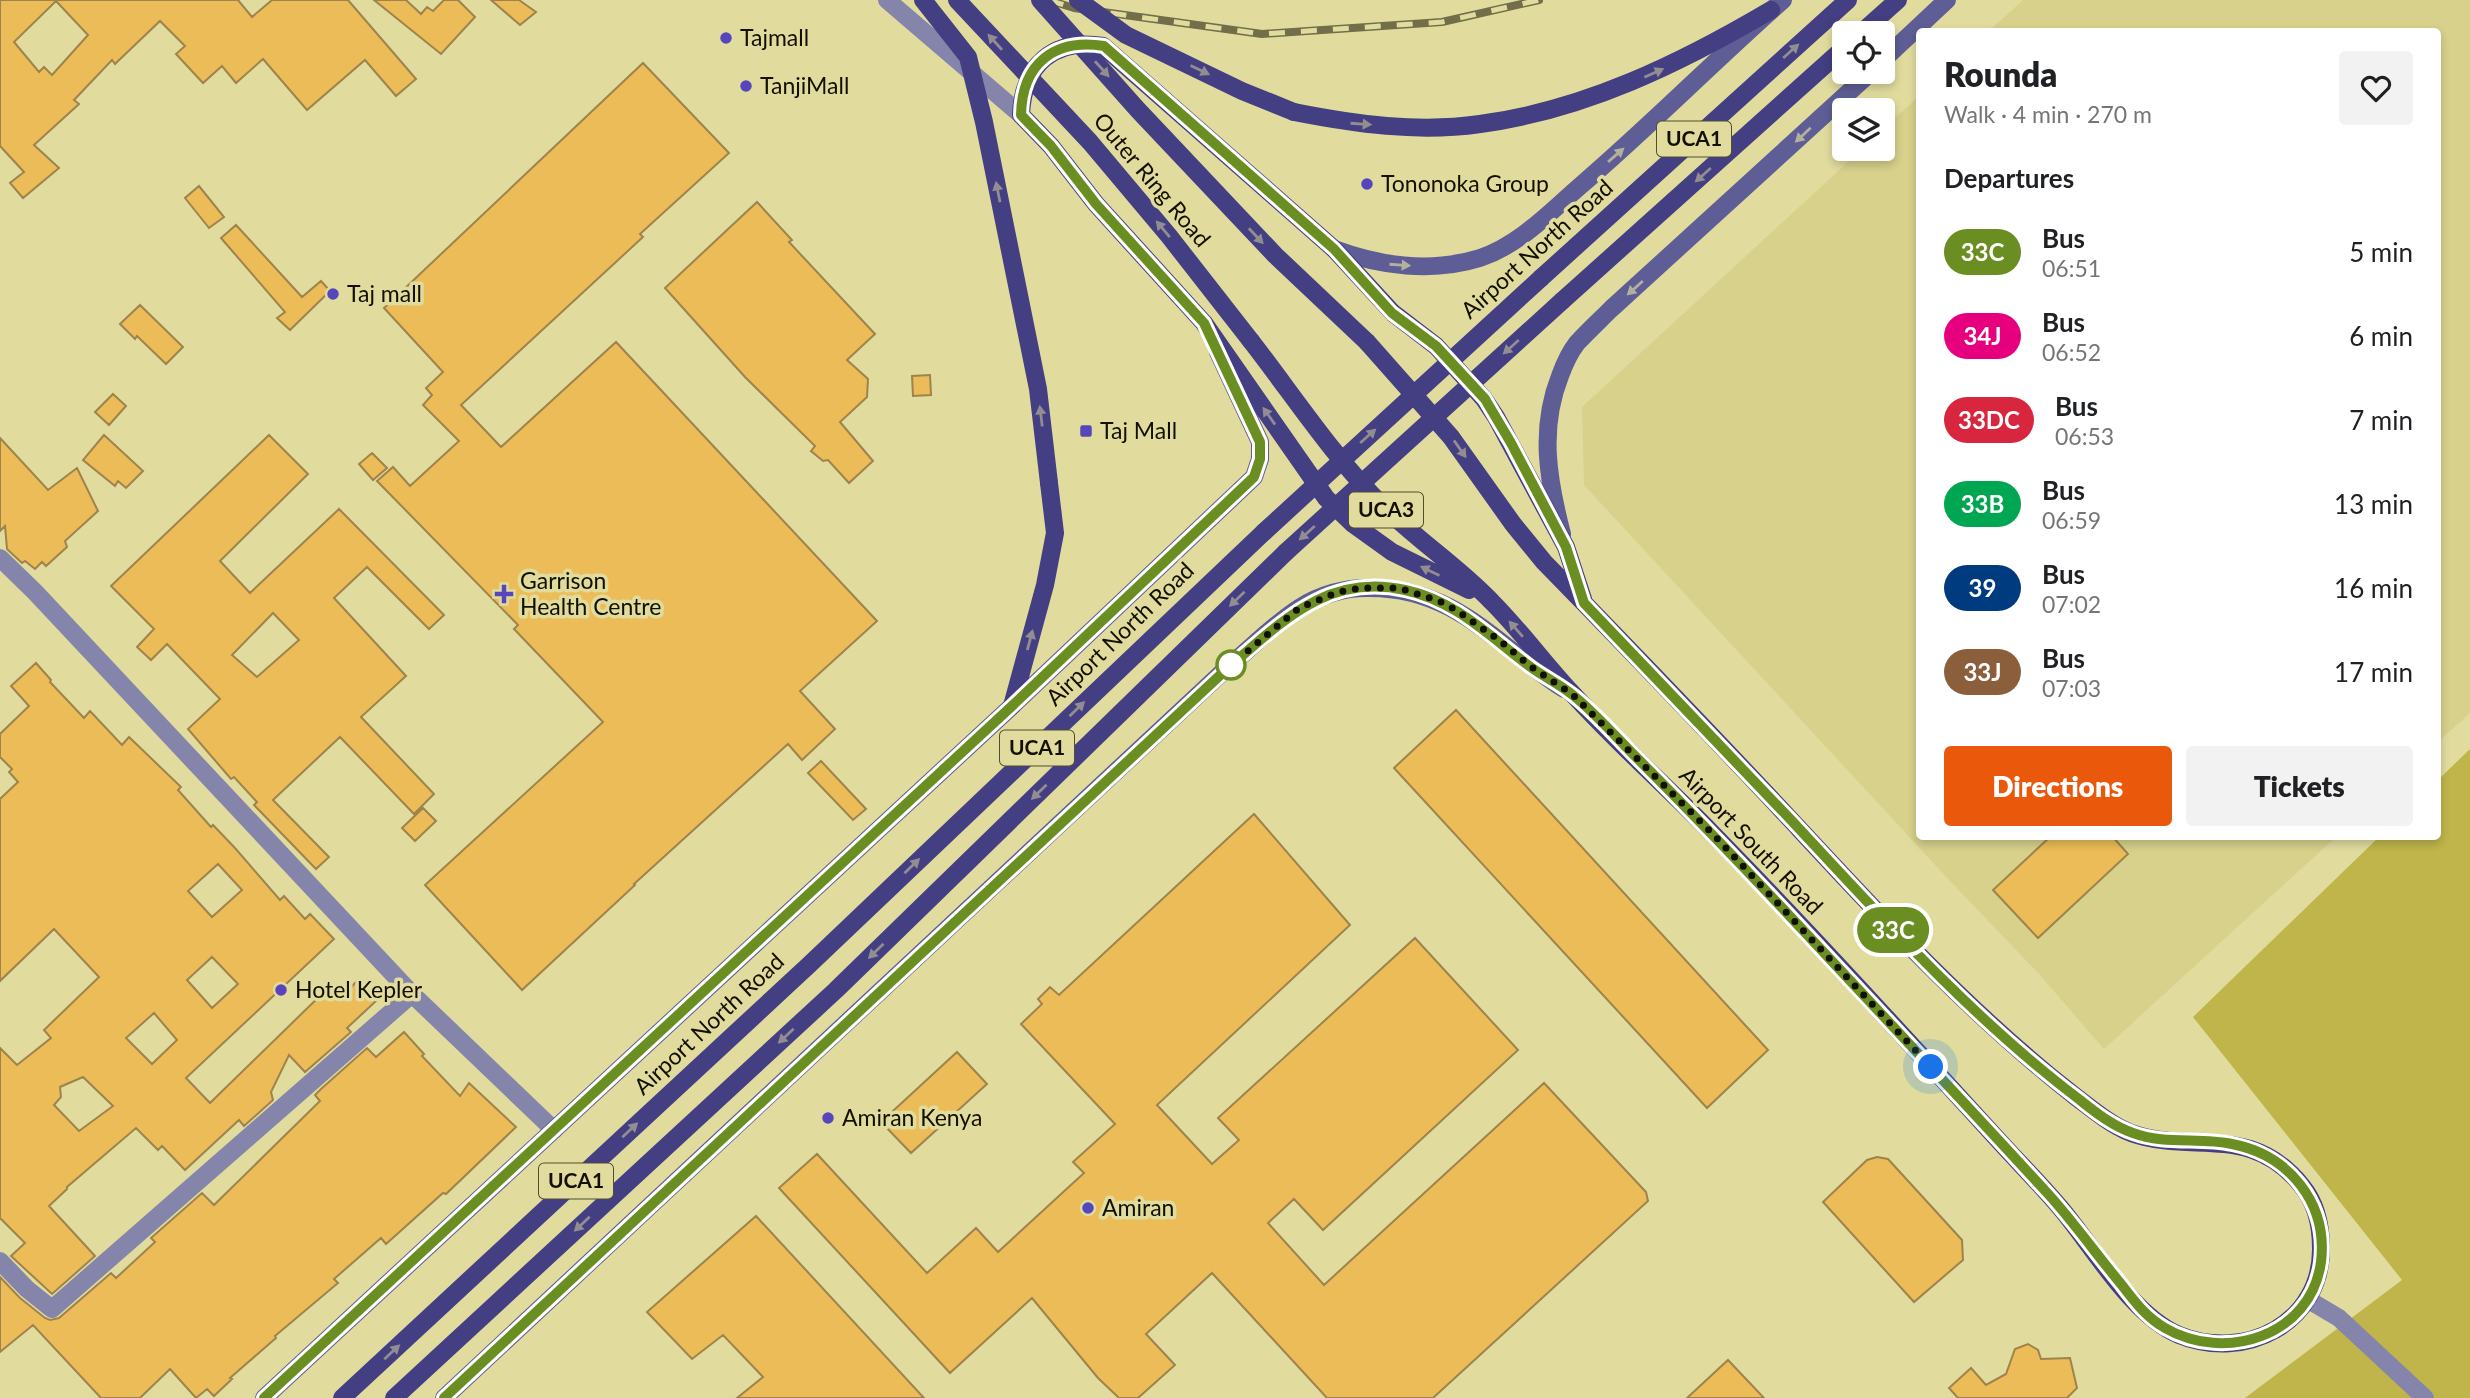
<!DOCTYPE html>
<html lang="en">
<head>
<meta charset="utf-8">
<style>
	body { margin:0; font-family:Lato,sans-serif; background:#f2f2f2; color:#202124; height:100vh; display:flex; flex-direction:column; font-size:26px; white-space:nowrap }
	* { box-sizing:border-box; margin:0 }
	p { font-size:23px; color:#757577 }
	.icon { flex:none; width:38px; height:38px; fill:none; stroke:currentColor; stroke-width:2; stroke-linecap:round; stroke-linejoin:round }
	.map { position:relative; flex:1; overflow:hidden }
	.panel { position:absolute; left:1916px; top:28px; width:525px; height:812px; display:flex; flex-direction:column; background:#fff; border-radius:7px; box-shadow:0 4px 10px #0003 }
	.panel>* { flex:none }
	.badge { padding:0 14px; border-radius:23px; font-size:24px; line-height:46px }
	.controls { position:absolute; left:1832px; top:21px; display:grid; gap:14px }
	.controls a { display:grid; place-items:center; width:63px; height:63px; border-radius:7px; background:#fff; box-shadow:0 4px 10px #0003; font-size:35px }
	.you { position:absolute; width:35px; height:35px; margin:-18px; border:5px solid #fff; border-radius:50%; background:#1a73e8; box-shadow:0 0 0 10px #1a73e833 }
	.map>.badge { position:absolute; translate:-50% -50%; box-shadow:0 0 0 4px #fff }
	h2 { padding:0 28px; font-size:26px; line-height:63px }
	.round { display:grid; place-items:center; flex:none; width:74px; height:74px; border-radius:7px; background:#f2f2f2 }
	.head { display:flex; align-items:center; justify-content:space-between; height:119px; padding:0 28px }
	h1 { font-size:33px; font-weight:800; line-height:52px }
	.cta { display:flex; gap:14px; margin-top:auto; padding:14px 28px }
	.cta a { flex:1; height:80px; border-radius:7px; background:#ea580c; color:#fff; font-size:28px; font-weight:800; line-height:80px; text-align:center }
	.cta a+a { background:#f2f2f2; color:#202124 }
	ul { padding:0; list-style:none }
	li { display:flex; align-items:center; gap:21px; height:84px; padding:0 28px }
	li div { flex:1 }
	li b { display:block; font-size:26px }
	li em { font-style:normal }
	li .badge { min-width:77px; font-weight:700; text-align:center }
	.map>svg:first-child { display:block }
	.built { fill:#d7d18b }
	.green { fill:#bfb54b }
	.building { fill:#ebbc57; stroke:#9e834c; stroke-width:2; fill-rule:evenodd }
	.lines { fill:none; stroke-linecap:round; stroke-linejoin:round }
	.minor { stroke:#8585ac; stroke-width:18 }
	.secondary { stroke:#5e5d95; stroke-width:18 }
	.primary { stroke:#443e82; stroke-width:18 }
	.rail-casing { stroke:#726e49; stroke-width:8 }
	.rail { stroke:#e1dc9e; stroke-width:5; stroke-dasharray:16; stroke-linecap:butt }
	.primary-bridge { stroke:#443e82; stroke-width:18 }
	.oneway { fill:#928d90 }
	.oneway2 { fill:#b3b09b }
	.line-casing { stroke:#fff; stroke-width:16 }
	.line { stroke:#6b8e23; stroke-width:10 }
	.walk { stroke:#131000; stroke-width:7; stroke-dasharray:0 12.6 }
	.poi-dot { fill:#5645bc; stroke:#e1dc9e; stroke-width:2.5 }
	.stop-dot { fill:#fff; stroke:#6b8e23; stroke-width:3.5 }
	.labels { text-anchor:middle; stroke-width:7; stroke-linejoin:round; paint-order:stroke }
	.shield { fill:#e1dc9e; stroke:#514d2f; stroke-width:2 }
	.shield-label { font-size:21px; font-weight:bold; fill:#131000 }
	.poi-label { font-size:23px; fill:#131000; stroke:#e1dc9e; text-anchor:start }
	.street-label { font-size:23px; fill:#131000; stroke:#e1dc9e }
</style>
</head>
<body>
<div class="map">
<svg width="2470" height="1398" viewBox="0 0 2470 1398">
	<rect width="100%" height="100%" fill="#e1dc9e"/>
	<!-- built -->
	<path class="built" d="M2023,0H2470V713L2438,742V32L1989,31Z
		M1920,95V836L2336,837L2104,1049L2039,974L1950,881L1584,485L1582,407L1862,149H1883V129Z"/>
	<!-- green -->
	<path class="green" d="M2470,749V1398H2245L2402,1280L2193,1017L2379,837L2438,836V780Z"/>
	<!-- building -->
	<path class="building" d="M0,0H238L252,17L272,0H348L416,79L396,96L365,60L307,110L263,59L236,83L222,66L203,83L176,54L185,46L160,21L115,64L112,60L74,100L79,104L34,145L59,168L23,198L10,183L24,172L0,146ZM56,1L88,35L52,75L44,67L39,72L14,42Z
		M374,0H406L421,14L427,7L433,11L444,0H458L475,17L441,54Z
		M491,0H519L536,12L520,25Z
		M643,63L729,153L640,234L643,237L461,405L501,447L616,342L877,621L800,691L835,729L802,760L788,744L634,884L635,885L522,990L425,885L603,722L514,629L518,625L377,481L393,467L410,486L459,441L423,405L432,395L426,388L443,372L384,308Z
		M199,186L224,217L209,228L185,198Z
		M757,202L792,240L789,242L875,334L847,360L868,379L867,397L840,422L873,461L849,483L828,460L823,461L811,451L815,446L745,377L665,288Z
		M236,225L302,297L321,281L330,291L290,330L277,318L285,312L221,238Z
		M140,305L183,347L166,364L137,336L135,339L120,324Z
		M930,375L931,395L913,396L912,376Z
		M113,394L126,406L109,425L95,412Z
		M104,435L143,471L126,488L118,481L115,486L83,460Z
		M269,435L308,474L220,561L250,593L339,509L444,615L429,629L367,567L334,598L406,676L361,717L434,794L414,814L340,737L273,800L329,857L316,869L254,805L257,802L234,777L231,779L188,729L220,699L167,644L151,660L137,647L154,629L111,586ZM273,613L299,640L257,677L232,655Z
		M0,438L48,490L77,468L98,511L65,541L67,547L46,566L42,562L35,569L25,561L22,563L7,549L5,526L0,531Z
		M372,453L387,468L373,480L359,464Z
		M36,663L51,680L50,682L84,718L90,711L122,745L129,737L181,787L178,790L211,827L213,825L235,848L280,900L284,896L305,919L310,914L334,939L186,1078L210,1103L327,989L339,1000L356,982L376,1001L347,1028L351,1032L305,1072L289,1055L271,1092L273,1100L244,1126L239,1120L185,1170L162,1146L158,1150L136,1128L67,1187V1189L49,1206L95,1256L52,1294L11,1256L25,1243L0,1218V1048L17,1065L51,1038L44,1030L99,977L54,929L0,981V799L18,782L9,772L12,769L0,757V734L29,706L11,686ZM218,864L242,890L212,917L188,891ZM212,957L238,984L212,1008L187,980ZM154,1013L177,1040L152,1064L126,1038ZM83,1077L113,1106L79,1131L54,1105L61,1097L60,1087Z
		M1456,710L1768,1050L1707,1108L1394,768Z
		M821,761L866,809L853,820L808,773Z
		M423,808L436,821L415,841L402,828Z
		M1254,814L1350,925L1157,1105L1212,1164L1239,1140L1218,1118L1415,938L1518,1050L1323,1230L1294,1199L1268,1223L1324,1285L1544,1083L1646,1192L1648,1201L1433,1398H1327L1212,1273L1146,1334L1175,1365L1138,1398H1119L1098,1378L1032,1298L950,1373L779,1188L817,1154L927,1273L976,1228L998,1252L1084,1173L1073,1162L1115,1124L1021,1024L1042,1004L1038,999L1050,987L1059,995Z
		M2051,836H2112L2128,854L2038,938L1993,890Z
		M404,1032L424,1054L422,1056L460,1096L469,1083L516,1127L446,1194L443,1193L386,1244L381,1238L334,1279L338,1283L275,1336L276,1338L230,1378L232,1379L214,1396L207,1389L196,1398L170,1369L140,1398H101L33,1325L0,1352V1277L20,1298L45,1318L50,1320L59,1318L111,1273L116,1278L155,1242L151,1238L202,1193L214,1205L320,1101L315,1095L321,1089L367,1048L376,1057Z
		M957,1052L987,1084L911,1153L881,1122Z
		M1877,1157L1888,1159L1962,1240L1963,1260L1914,1302L1823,1202L1867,1160Z
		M756,1216L924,1398H737L763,1377L723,1335L692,1359L647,1312Z
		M2028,1344L2038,1350L2041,1359L2070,1358L2077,1388L2067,1398H1958L1949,1388L1971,1368L1986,1385L2006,1374L2015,1349Z
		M1728,1360L1764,1398H1687Z"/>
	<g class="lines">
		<!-- minor -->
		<path class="minor" d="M887,0L1021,115
			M0,558L35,592L412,994L554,1130
			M0,1261L27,1289L52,1309L412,994
			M2307,1299L2339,1318L2425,1398"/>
		<!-- secondary -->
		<path class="secondary" d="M1883,60L1947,0
			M1334,249C1380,266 1432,273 1480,258C1519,245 1549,213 1579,187C1649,127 1714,61 1783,0
			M1562,534C1548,480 1539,429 1560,376C1564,365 1570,352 1577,343C1588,331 1600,320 1611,309L1871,72
			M264,1398L1012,706L1254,477L1260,459V442L1218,352
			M444,1398L1229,666C1252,647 1274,624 1299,608C1319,595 1346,587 1370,588C1457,588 1497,646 1564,689"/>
		<!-- primary -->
		<path class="primary" d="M1861,33L1898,0
			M1294,112C1355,124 1418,133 1480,124C1585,110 1681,63 1771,10
			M1541,278L1848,0
			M1562,301L1844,48
			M1251,341C1293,395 1334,458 1383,506C1417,540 1459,567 1492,602C1520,630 1544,663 1571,692C1615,741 1665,785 1711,832C1810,933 1905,1038 2000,1142C2021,1165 2043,1187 2063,1211C2095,1250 2132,1315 2179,1335C2245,1362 2322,1323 2321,1248C2321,1226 2316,1203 2302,1186C2251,1122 2193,1155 2131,1133C2111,1125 2093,1110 2076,1097C1971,1015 1881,917 1791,820C1710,733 1627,647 1544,562L1513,524L1451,437L1367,342
			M1469,590L1392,552L1353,524L1326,498L1204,323L1096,204L1051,146L1021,115C1023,64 1054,38 1103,46L1334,249L1393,313L1436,346L1484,399L1496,417L1566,547L1583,599
			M1012,706L1045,585L1055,533L1049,483
			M342,1398L810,964L1264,532
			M394,1398L836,990L1286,552"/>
		<!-- rail casing -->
		<g class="rail-casing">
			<path id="rail" d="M1048,0L1074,8L1262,34L1442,22L1539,0"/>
		</g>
		<!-- rail -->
		<use href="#rail" class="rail"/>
		<!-- primary-bridge -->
		<path class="primary-bridge" d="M923,0L968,57L984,122L1038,389L1049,483
			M957,0L1090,142L1169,236L1251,341
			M1040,0L1138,110L1275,255L1367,342
			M1078,0L1126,35L1242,91L1294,112
			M1264,532L1541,278
			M1286,552L1562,301"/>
	</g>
	<!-- one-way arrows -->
	<defs><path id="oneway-solid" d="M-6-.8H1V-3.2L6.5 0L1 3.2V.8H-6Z" transform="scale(1.75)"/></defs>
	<g class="oneway">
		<use href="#oneway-solid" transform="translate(995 42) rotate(-132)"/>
		<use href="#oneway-solid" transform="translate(1791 51) rotate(-42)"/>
		<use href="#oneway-solid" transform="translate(1102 69) rotate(48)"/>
		<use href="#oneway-solid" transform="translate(1200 70) rotate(26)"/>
		<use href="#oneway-solid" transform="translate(1654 73) rotate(-24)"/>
		<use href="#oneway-solid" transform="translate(1361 124) rotate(4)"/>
		<use href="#oneway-solid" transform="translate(1703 175) rotate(138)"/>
		<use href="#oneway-solid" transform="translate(998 192) rotate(-101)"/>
		<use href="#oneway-solid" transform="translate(1163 229) rotate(-130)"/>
		<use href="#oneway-solid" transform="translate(1256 236) rotate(47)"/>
		<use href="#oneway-solid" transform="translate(1511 347) rotate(138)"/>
		<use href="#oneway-solid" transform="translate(1041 416) rotate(-97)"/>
		<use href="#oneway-solid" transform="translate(1269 416) rotate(-125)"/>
		<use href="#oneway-solid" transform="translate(1368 436) rotate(-42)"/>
		<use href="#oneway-solid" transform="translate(1460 449) rotate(55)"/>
		<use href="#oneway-solid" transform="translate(1307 533) rotate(138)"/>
		<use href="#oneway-solid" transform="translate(1430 571) rotate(-154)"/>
		<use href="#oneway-solid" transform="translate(1237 599) rotate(136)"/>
		<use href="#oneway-solid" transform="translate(1516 629) rotate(-131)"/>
		<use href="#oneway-solid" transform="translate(1030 640) rotate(-75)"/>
		<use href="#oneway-solid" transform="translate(1077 709) rotate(-44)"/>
		<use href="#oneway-solid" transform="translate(1039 792) rotate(136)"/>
		<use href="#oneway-solid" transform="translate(912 866) rotate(-44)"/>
		<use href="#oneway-solid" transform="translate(876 951) rotate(136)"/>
		<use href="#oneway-solid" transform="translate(786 1036) rotate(137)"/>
		<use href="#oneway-solid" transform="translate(630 1130) rotate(-43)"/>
		<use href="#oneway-solid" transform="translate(582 1224) rotate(137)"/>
		<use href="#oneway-solid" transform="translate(392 1352) rotate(-43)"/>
	</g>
	<g class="oneway2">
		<use href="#oneway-solid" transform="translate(1803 135) rotate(137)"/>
		<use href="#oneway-solid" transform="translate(1616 155) rotate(-41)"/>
		<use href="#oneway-solid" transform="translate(1400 265) rotate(4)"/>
		<use href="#oneway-solid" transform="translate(1635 288) rotate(138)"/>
	</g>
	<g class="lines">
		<!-- line casing -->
		<g class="line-casing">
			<path id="line" d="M264,1398L1012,706L1254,477L1260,459V442L1204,323L1096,204L1051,146L1021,115C1022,64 1054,38 1104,46L1334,249L1392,313L1436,346L1485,399L1511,443L1566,547L1584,603C1653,676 1723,748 1792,821C1883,919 1973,1019 2080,1100C2096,1113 2113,1126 2133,1133C2165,1145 2200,1137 2232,1144C2289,1155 2328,1203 2321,1262C2311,1336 2225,1363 2165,1328C2146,1317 2134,1301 2121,1284C2097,1255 2075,1224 2050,1196C1962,1100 1874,1006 1785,911C1736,859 1687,808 1637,758C1616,737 1596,714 1574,696C1561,685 1546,678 1532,668C1491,638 1457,601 1405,590C1328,573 1283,621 1230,666L444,1398"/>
		</g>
		<!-- line -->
		<use href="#line" class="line"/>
		<!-- walk -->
		<path class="walk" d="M1231,665L1230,666L1299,608L1338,592L1362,588H1399L1439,601L1456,610L1499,640L1530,666L1572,694L1712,833L1931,1067"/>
	</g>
	<!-- markers -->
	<g class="poi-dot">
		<circle cx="726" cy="38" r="7"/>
		<circle cx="746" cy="86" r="7"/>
		<circle cx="1367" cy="184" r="7"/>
		<circle cx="333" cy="294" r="7"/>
		<rect x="1079" y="424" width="14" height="14" rx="3.5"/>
		<path d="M500.5 583.5h7v7h7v7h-7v7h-7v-7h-7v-7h7z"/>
		<circle cx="281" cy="990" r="7"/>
		<circle cx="828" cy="1118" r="7"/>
		<circle cx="1088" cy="1208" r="7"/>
	</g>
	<circle class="stop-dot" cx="1231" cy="665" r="14"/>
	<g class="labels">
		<!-- shield labels -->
		<g class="shield">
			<rect x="1657" y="121.5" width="74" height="35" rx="5"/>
			<rect x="1349" y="492.5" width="74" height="35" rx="5"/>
			<rect x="1000" y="730.5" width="74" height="35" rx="5"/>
			<rect x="539" y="1163.5" width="74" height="35" rx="5"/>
		</g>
		<g class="shield-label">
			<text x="1694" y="146">UCA1</text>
			<text x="1386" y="517">UCA3</text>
			<text x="1037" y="755">UCA1</text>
			<text x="576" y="1188">UCA1</text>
		</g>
		<!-- poi labels -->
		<g class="poi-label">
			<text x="740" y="46">Tajmall</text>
			<text x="760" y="94">TanjiMall</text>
			<text x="1381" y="192">Tononoka Group</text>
			<text x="347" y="302">Taj mall</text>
			<text x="1100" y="439">Taj Mall</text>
			<text x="520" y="589">Garrison<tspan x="520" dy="26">Health Centre</tspan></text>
			<text x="295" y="998">Hotel Kepler</text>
			<text x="842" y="1126">Amiran Kenya</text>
			<text x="1102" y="1216">Amiran</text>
		</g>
		<!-- street labels -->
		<g class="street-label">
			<text transform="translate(1152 180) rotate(50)" y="8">Outer Ring Road</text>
			<text transform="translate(1537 249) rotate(-42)" y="8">Airport North Road</text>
			<text transform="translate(1120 634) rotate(-44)" y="8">Airport North Road</text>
			<text transform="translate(1751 841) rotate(46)" y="8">Airport South Road</text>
			<text transform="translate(709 1024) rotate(-43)" y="8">Airport North Road</text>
		</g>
	</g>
</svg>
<div class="controls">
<a><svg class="icon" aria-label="locate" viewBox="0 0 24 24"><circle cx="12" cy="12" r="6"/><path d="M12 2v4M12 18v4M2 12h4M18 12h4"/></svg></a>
<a><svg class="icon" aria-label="layers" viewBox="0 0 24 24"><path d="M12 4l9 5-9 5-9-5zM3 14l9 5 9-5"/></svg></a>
</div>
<div class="you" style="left:1931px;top:1067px"></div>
<b class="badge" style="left:1893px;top:930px;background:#6b8e23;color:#fff">33C</b>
<section class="panel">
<div class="head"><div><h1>Rounda</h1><p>Walk · 4 min · 270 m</p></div><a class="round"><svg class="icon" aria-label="heart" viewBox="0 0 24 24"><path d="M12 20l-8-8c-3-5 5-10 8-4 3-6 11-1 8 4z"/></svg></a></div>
<h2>Departures</h2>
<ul>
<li><span class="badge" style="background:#6b8e23;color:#fff">33C</span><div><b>Bus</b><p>06:51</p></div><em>5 min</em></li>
<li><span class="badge" style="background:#e6007e;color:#fff">34J</span><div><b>Bus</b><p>06:52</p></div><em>6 min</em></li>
<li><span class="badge" style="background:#d7263d;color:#fff">33DC</span><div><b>Bus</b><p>06:53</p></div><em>7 min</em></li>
<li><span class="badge" style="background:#00a651;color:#fff">33B</span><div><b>Bus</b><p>06:59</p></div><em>13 min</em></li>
<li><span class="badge" style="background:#003b80;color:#fff">39</span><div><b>Bus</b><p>07:02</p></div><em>16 min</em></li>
<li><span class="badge" style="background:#8b5e3c;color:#fff">33J</span><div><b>Bus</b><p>07:03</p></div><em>17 min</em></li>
</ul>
<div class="cta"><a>Directions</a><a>Tickets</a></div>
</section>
</div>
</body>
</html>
